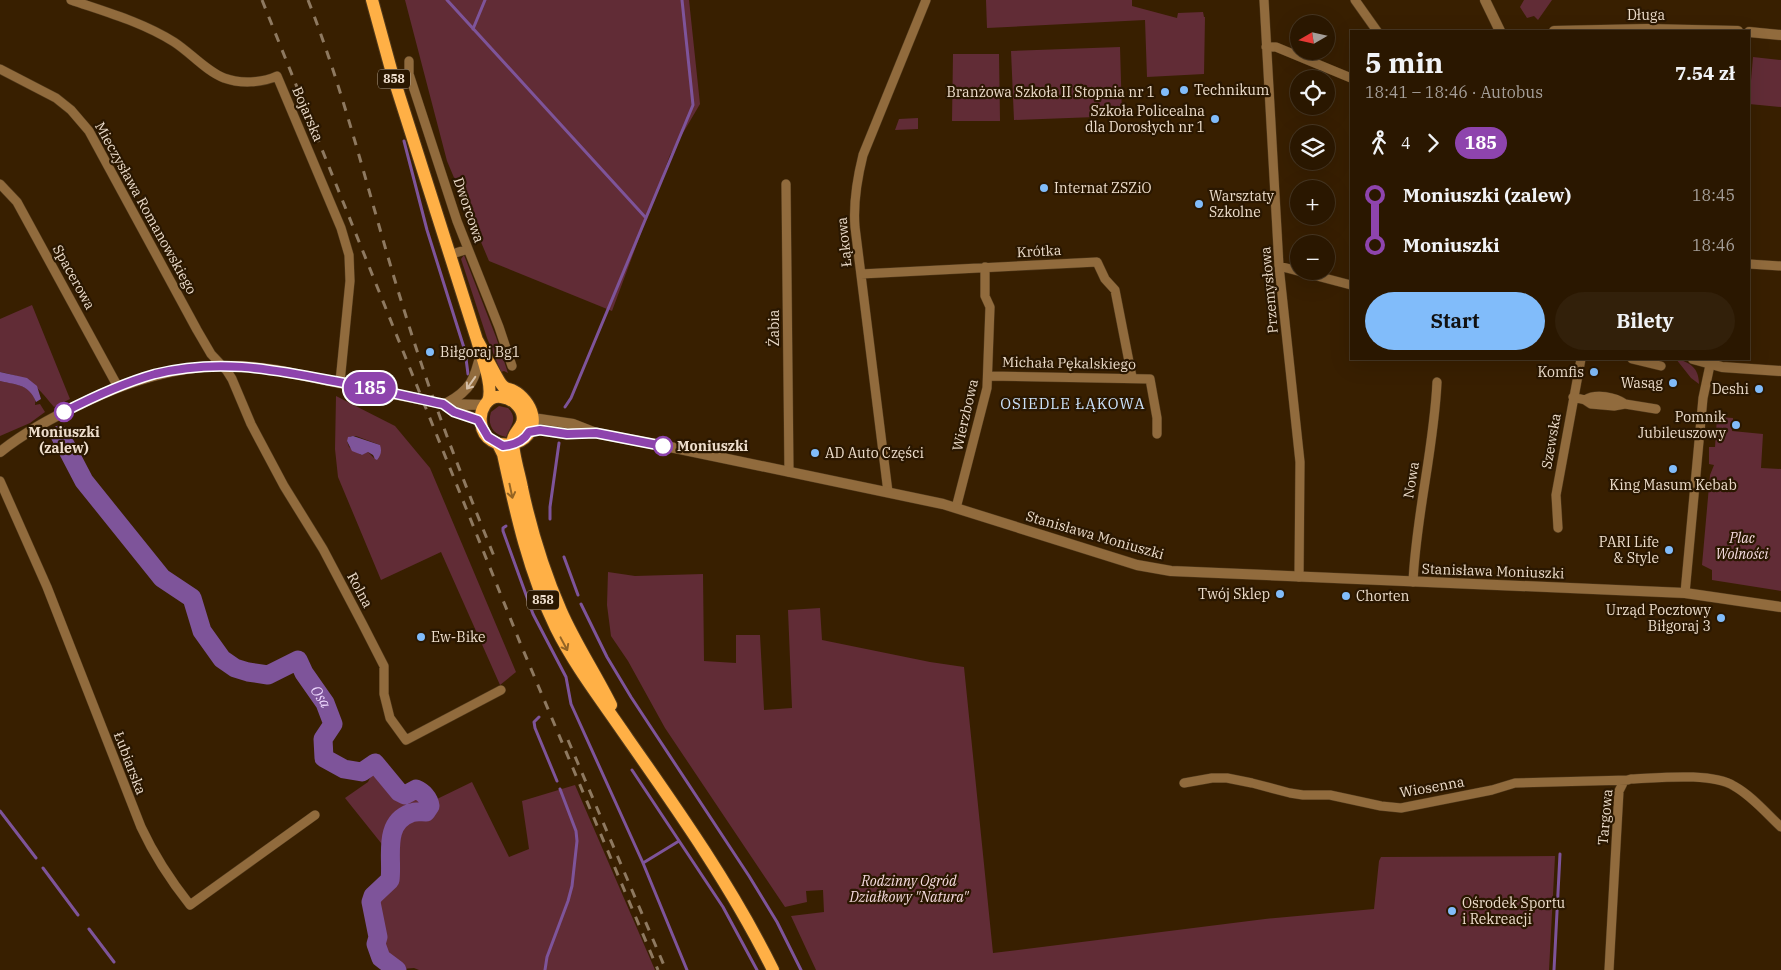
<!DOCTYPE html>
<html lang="pl">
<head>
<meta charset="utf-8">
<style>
	body { margin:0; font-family:"IBM Plex Serif",serif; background:#32200a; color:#f1f3f6; height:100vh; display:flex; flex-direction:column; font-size:19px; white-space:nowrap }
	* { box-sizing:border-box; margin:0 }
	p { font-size:16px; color:#a59f99 }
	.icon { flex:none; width:28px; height:28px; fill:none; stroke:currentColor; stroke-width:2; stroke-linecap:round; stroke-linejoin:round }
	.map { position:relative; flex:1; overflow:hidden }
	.side { position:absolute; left:1350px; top:30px; width:400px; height:330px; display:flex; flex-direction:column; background:#2a1700; border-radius:0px; box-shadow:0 5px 20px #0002,0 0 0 1px #463622 }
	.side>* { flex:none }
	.badge { padding:0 10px; border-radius:16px; font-size:18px; line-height:32px }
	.needle { width:32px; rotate:261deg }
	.fabs { position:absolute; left:1290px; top:15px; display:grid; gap:10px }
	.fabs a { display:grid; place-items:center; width:45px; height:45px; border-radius:50%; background:#2a1700; box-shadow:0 5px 20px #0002,0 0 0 1px #463622; font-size:25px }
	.map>.badge { position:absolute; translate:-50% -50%; box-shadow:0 0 0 2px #fff }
	.legs { display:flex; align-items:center; gap:8px; height:55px; padding:0 15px; font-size:16px }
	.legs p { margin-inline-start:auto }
	.head { display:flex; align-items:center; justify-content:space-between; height:85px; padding:0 15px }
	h1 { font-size:28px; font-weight:800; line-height:38px }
	.action { display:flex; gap:10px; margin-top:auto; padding:10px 15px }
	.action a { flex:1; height:58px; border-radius:30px; background:#81bcfa; color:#111; font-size:20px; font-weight:800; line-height:58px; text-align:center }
	.action a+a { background:#32200a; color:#f1f3f6 }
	ul { padding:0 15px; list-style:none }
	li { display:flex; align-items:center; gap:18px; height:50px; font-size:19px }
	li i { display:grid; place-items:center; width:8px; height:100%; margin:0 6px; background:currentColor }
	li i::after { content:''; width:12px; height:12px; margin:-6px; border:4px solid; border-radius:50%; background:#2a1700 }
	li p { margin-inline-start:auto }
	li:first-child i { background:linear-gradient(#0000 50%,currentColor 0) }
	li:last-child i { background:linear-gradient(currentColor 50%,#0000 0) }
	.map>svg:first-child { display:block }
	.green { fill:#612c36; fill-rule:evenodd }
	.water { fill:#7e549a }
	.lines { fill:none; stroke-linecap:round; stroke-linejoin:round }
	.stream { stroke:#7e549a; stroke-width:3 }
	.river { stroke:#7e549a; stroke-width:19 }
	.minor-casing { stroke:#513a1c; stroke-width:10 }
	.tertiary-casing { stroke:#513a1c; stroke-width:11 }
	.primary-casing { stroke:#513a1c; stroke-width:14 }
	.minor { stroke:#916b3d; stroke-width:9 }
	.tertiary { stroke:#916b3d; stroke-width:10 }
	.primary { stroke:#ffb046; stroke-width:12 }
	.rail { stroke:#8e7960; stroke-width:3; stroke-dasharray:9 9; stroke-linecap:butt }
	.oneway { stroke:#d6c0a8 }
	.oneway2 { stroke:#946423 }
	.line-1-casing { stroke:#fff; stroke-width:11 }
	.line-1 { stroke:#8e44ad; stroke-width:8 }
	.poi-dot { fill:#81bcfa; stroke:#2a1700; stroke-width:2 }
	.stop-1-dot { fill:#fff; stroke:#8e44ad; stroke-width:2.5 }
	.labels { text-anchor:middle; stroke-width:4.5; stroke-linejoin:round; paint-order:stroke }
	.shield { fill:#2a1700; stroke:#b2a28e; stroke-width:1 }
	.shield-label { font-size:12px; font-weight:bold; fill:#edddcb }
	.street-label { font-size:14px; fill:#edddcb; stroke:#2a1700 }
	.poi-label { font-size:14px; fill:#edddcb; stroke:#2a1700; text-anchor:end }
	.stop-label { font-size:14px; font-weight:bold; fill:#edddcb; stroke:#2a1700 }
	.park-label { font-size:14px; font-style:italic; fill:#f7dde0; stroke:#2a1700 }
	.neighbourhood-label { font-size:15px; letter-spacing:1px; fill:#cce2fa; stroke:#2a1700 }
	.water-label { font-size:15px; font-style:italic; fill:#ecd6fd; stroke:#2a1700 }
</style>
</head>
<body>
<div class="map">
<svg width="1781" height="970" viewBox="0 0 1781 970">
	<rect width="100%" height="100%" fill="#381f00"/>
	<!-- green -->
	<path class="green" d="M405,0H689L700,104L670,155L612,311L489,261L447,161Z
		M986,0H1132V6L1177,18L1178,13L1203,12L1204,17H1205L1204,74L1147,77L1145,20L987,28Z
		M1524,0H1552L1538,20L1534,16L1527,18L1520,7Z
		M1120,47L1122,116L1014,120L1011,51Z
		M953,54H999L1000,121H952Z
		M1753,57L1781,60V107L1749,104Z
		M918,118V129L895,130L899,119Z
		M464,255L496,337L508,373L504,371L501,372L487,338L461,259Z
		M32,305L70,399L54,407C34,383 31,378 0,372V319Z
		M1676,359C1690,362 1699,368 1699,384L1691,378Z
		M0,381C14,384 38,386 35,405L40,404L45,412L30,423L0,436Z
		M336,396L395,426L430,468L516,672L500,685L441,552L381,580L338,477L335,449ZM350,436H356L380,445L374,458L368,452L361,455L349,447L347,441Z
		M499,406L508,408C519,419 510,426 506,437C493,435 487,425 491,412Z
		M1717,417L1733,418L1732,431L1763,434L1761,468L1781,469V591L1712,580V570L1702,565L1710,475L1714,465L1709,464V447H1715Z
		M608,572L635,576L703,574L704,661L736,663V635H760L764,710L792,708L788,610L820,608L822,640L930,662L964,667L993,953L1265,919L1374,909L1379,861L1381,857L1555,856L1549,970H816L791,916L824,912L823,890L806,891L807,902L785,907L665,728L628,661L611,636L607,605Z
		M376,766L387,781L403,797C409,798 412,794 419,794L427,801L424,811C396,809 392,825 385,848L345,798L368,782Z
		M472,782L509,857L529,849L522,801L575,785L655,970H419L414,968L401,969L382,955L379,943L386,939L385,935L378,930C370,904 371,905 388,883L393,884C392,863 386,830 407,818C413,814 419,813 425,815C430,812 432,808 432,802L437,799Z"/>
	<!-- water -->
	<path class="water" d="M0,372L27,378L37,386L41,399L36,402C29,384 17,385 0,381Z
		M353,436L380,445C382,451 381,455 377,460L375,459L373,455L368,452L362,455L352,451L347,441L348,437Z"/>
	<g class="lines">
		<!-- stream -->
		<path class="stream" d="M447,0L646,218
			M473,29L485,0
			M404,141L427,230L465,351L468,374
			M565,407L571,398L693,105L682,0
			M550,519V507L559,443
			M506,526L503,528V531L533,614L566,677L571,704L643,863L687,970
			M564,557L578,595
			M581,604L607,657L631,697L749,876L777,922L801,970
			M539,717L534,722L535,728L557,781
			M632,770L723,907L757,970
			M0,811L36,858
			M643,863L679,841
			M43,868L78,915
			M89,929L114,962
			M545,970L547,957L568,901L572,886L577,841L576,831L560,789
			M1554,970L1560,854"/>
		<!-- river -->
		<path class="river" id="s1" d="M60,435L84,481L162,578L192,598L202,631L222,659L235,668L248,672L268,675L298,660L304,673L325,703L333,724L323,739L324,758L344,769L362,772L375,763L399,792L405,795L416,789C423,792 429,798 430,806L426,812C421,812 416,811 411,813C382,823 393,858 390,880L373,896L371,902L378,937L376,944L381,958L397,970"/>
		<!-- minor casing -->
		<g class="minor-casing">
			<path id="minor" d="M71,0C106,12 142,22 174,42C191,53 206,71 224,78C240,84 262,83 277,76L341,228L349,255L350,281L340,382
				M1264,0L1279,266L1300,462L1299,577
				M1355,0L1377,31
				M1266,47H1276L1351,78
				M409,61V74L457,221L499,327L512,366
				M0,69L56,98L71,110L89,131L197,330L211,354L227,371L232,379L251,424L284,486L323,549L362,623L384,666V694L390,718L406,740L501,690
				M0,184L17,202L118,387
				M786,184L789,472
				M449,255L468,249
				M1749,264L1781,266
				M1279,266L1351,285
				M861,274L1097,262L1105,279L1115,290L1132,377
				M1632,359L1661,366
				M988,376L1150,379L1157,418V434
				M1573,397L1585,400L1591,404L1614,406L1625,404L1656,409
				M1585,400C1596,393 1615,397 1625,404
				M0,481L47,587L141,827C154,855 171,881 190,905L315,815
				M888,492L855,227C853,202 857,179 863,155L926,0
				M956,508L987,388L990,307L985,296V267
				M1558,528L1556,495L1581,359
				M1413,582C1416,515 1434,449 1437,382
				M1685,593L1703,398L1710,365
				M1184,783L1212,778H1227L1252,783L1290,793L1303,795H1330L1381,806L1401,808L1492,790L1515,783L1628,780
				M1609,970L1619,791L1624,781L1631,779C1658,778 1711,772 1734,786C1752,796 1766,813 1781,827"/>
		</g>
		<!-- tertiary casing -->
		<g class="tertiary-casing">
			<path id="tertiary" d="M1485,0L1500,31
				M1554,31L1647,29L1738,31
				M1749,32L1781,35
				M1693,359L1722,367L1781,371
				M447,403C471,390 475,379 481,353
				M443,404C454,414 470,413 481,423
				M526,417L573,424L596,433L670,447L943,504L1137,565L1171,571L1685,593L1781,607
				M529,432L540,430L567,434L593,433
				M0,452C24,433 51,418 79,405C143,373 204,358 276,370L443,404L485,405"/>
		</g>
		<!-- primary casing -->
		<g class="primary-casing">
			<path id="primary" d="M372,0L392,73L477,340C481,355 494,386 488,401
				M477,340C482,348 498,382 503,386C506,389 510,389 514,391C522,395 530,405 532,414C540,448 485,457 481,423C479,411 487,395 501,397C513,398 526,410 522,423C520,429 514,433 513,439C512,451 520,476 522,488C531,530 544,572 561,611C575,643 595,673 611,705
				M498,444L503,454C516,514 529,573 556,628C576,668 603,702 628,739C680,813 733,889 773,970"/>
		</g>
		<!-- minor -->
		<use href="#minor" class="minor"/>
		<!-- tertiary -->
		<use href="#tertiary" class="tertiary"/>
		<!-- primary -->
		<use href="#primary" class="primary"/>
		<!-- rail -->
		<path class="rail" d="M262,0L521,645L658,970
			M308,0C348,102 372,209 405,313C431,398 463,480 496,561
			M568,740L666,970"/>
	</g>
	<!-- one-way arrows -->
	<defs><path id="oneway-shaft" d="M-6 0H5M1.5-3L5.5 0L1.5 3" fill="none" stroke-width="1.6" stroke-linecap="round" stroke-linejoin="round" transform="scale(1.25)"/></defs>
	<use class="oneway" href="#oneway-shaft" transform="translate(471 383) rotate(125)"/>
	<g class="oneway2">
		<use href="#oneway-shaft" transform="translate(511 491) rotate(78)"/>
		<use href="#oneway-shaft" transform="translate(564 644) rotate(62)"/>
	</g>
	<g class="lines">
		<!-- line-1 casing -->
		<g class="line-1-casing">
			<path id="line-1" d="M64,412C93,397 123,383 155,374C215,359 268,368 328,380C366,387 405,396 443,404L454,412L478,420L488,437L503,446C514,445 523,442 529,432L540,430L567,434L596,433L663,446"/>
		</g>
		<!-- line-1 -->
		<use href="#line-1" class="line-1"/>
	</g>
	<!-- markers -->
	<g class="poi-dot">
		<circle cx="1184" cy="90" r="5"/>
		<circle cx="1165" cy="92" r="5"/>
		<circle cx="1215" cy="119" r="5"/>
		<circle cx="1044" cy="188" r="5"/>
		<circle cx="1199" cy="204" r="5"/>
		<circle cx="430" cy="352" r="5"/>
		<circle cx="1594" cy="372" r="5"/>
		<circle cx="1673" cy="383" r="5"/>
		<circle cx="1759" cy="389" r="5"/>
		<circle cx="1736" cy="425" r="5"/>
		<circle cx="815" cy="453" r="5"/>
		<circle cx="1673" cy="469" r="5"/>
		<circle cx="1669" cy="550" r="5"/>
		<circle cx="1280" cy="594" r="5"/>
		<circle cx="1346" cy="596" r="5"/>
		<circle cx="1721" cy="618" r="5"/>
		<circle cx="421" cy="637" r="5"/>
		<circle cx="1452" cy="911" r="5"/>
	</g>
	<g class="stop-1-dot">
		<circle cx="64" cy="412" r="9"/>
		<circle cx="663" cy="446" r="9"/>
	</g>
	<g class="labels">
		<!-- shield labels -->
		<g class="shield">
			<rect x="378" y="69.5" width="32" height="19" rx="4"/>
			<rect x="527" y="590.5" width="32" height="19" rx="4"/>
		</g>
		<g class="shield-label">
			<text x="394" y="83">858</text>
			<text x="543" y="604">858</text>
		</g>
		<!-- street labels -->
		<g class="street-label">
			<text x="1646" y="20">Długa</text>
			<text transform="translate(308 114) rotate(67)" y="5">Bojarska</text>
			<text transform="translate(146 208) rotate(61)" y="5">Mieczysława Romanowskiego</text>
			<text transform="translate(469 210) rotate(71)" y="5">Dworcowa</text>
			<text transform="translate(844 242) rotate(-96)" y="5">Łąkowa</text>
			<text transform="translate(1039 251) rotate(-3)" y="5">Krótka</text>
			<text transform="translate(74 277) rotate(61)" y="5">Spacerowa</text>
			<text transform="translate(1269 290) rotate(-95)" y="5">Przemysłowa</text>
			<text transform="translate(774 328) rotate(-90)" y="5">Żabia</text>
			<text transform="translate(1069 363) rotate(1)" y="5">Michała Pękalskiego</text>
			<text transform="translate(965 415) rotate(-77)" y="5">Wierzbowa</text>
			<text transform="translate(1551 441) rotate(-80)" y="5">Szewska</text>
			<text transform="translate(1411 480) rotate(-81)" y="5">Nowa</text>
			<text transform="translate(1095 535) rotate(16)" y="5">Stanisława Moniuszki</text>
			<text transform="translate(1493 571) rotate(2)" y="5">Stanisława Moniuszki</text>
			<text transform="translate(360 590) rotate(62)" y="5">Rolna</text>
			<text transform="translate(130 763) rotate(69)" y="5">Łubiarska</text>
			<text transform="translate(1432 787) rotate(-10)" y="5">Wiosenna</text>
			<text transform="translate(1605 817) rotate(-85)" y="5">Targowa</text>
		</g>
		<!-- poi labels -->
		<g class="poi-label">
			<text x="1194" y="95" text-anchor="start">Technikum</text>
			<text x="1155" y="97">Branżowa Szkoła II Stopnia nr 1</text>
			<text x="1205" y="116">Szkoła Policealna<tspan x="1205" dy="16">dla Dorosłych nr 1</tspan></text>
			<text x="1054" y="193" text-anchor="start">Internat ZSZiO</text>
			<text x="1209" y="201" text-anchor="start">Warsztaty<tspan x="1209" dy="16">Szkolne</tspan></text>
			<text x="440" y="357" text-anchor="start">Biłgoraj Bg1</text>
			<text x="1584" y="377">Komfis</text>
			<text x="1663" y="388">Wasąg</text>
			<text x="1749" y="394">Deshi</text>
			<text x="1726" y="422">Pomnik<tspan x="1726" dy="16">Jubileuszowy</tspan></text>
			<text x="825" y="458" text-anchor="start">AD Auto Części</text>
			<text x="1673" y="490" text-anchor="middle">King Masum Kebab</text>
			<text x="1659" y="547">PARI Life<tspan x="1659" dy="16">&amp; Style</tspan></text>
			<text x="1270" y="599">Twój Sklep</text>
			<text x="1356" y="601" text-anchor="start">Chorten</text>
			<text x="1711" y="615">Urząd Pocztowy<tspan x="1711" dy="16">Biłgoraj 3</tspan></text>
			<text x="431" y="642" text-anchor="start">Ew-Bike</text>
			<text x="1462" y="908" text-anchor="start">Ośrodek Sportu<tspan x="1462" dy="16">i Rekreacji</tspan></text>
		</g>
		<!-- stop labels -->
		<g class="stop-label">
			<text x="64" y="437">Moniuszki<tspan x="64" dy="16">(zalew)</tspan></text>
			<text x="677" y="451" text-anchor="start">Moniuszki</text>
		</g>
		<!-- park labels -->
		<g class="park-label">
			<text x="1742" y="543">Plac<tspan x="1742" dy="16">Wolności</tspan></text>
			<text x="909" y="886">Rodzinny Ogród<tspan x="909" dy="16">Działkowy "Natura"</tspan></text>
		</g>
		<!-- neighbourhood labels -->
		<g class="neighbourhood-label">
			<text x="1073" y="409">OSIEDLE ŁĄKOWA</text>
		</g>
		<!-- water labels -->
		<g class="water-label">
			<text dy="5" stroke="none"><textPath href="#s1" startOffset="408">Osa</textPath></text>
		</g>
	</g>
</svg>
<div class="fabs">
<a><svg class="needle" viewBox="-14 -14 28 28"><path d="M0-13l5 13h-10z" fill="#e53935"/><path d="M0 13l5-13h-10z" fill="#a59f99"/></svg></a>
<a><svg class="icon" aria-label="locate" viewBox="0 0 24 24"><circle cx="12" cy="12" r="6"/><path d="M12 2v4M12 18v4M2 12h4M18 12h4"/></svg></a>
<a><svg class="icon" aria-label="layers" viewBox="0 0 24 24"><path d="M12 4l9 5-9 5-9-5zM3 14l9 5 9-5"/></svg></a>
<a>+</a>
<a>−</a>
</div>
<b class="badge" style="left:370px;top:388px;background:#8e44ad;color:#fff">185</b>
<section class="side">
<div class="head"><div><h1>5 min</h1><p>18:41 – 18:46 · Autobus</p></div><b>7.54 zł</b></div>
<div class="legs"><svg class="icon" aria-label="walk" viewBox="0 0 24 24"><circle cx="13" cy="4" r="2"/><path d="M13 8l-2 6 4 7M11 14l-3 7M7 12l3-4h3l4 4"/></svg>4<svg class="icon" aria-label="forward" viewBox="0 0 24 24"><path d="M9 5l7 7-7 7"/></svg><b class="badge" style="background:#8e44ad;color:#fff">185</b></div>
<ul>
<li><i style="color:#8e44ad"></i><b>Moniuszki (zalew)</b><p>18:45</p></li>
<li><i style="color:#8e44ad"></i><b>Moniuszki</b><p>18:46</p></li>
</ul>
<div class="action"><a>Start</a><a>Bilety</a></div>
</section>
</div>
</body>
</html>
